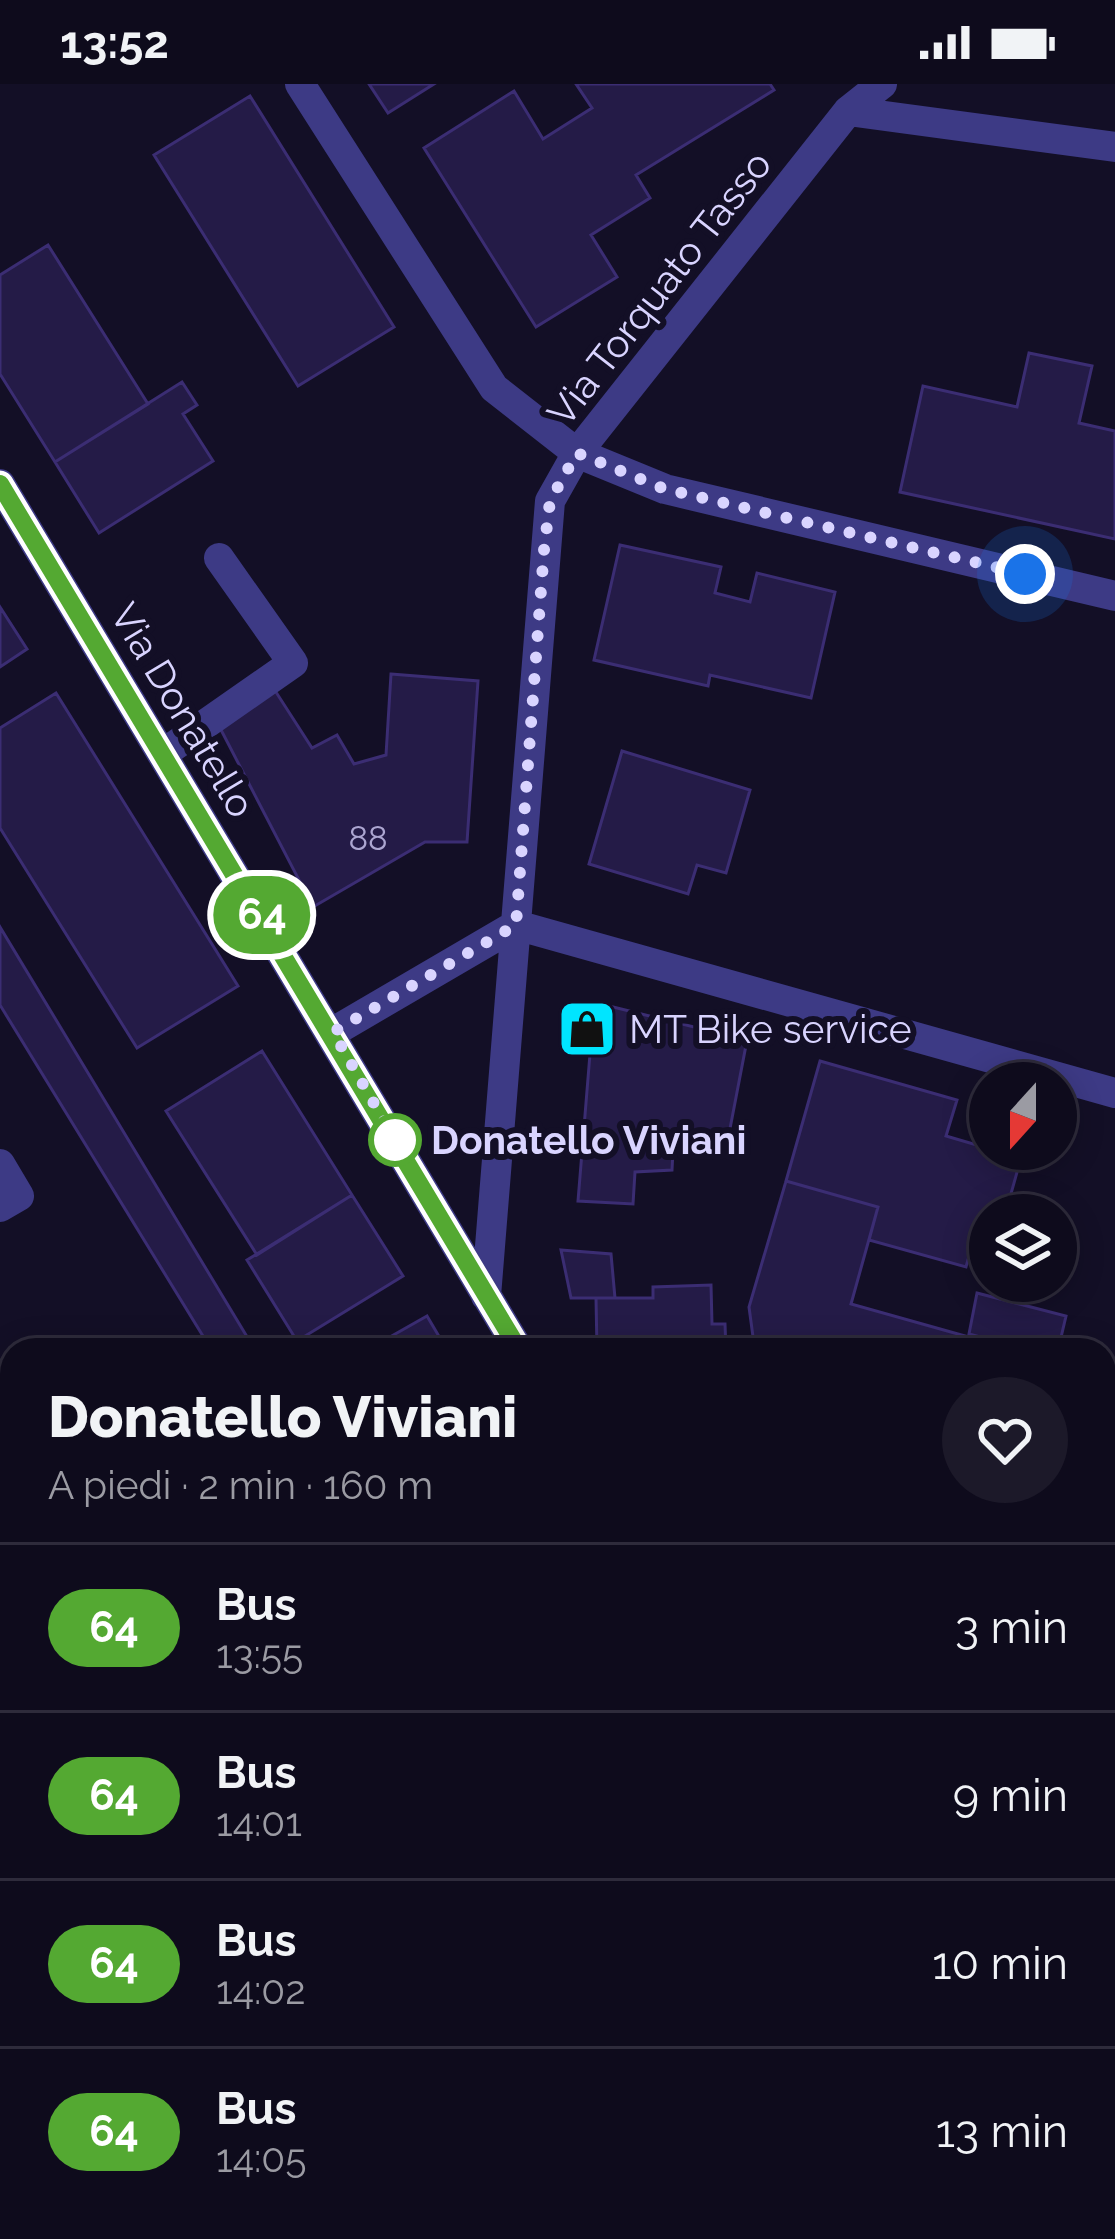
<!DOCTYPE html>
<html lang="it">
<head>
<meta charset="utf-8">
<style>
	body { margin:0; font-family:Raleway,sans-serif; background:#1c1929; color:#f1f3f6; height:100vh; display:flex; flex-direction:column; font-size:45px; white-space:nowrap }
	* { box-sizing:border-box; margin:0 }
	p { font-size:39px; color:#9b9ba3 }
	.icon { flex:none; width:66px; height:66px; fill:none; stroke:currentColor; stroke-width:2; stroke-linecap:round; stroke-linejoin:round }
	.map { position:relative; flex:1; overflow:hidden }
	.side { position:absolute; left:0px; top:1254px; width:1116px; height:903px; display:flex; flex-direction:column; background:#0e0b1c; border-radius:36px 36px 0 0; box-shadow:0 6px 30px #0003,0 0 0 3px #2e2b3b }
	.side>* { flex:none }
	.badge { padding:0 24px; border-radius:39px; font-size:42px; line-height:78px }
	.needle { width:78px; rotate:201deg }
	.fabs { position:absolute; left:969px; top:978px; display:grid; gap:24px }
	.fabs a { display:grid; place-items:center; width:108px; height:108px; border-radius:50%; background:#0e0b1c; box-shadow:0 6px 30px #0003,0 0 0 3px #2e2b3b; font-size:60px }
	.you { position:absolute; width:60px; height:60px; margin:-30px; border:9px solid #fff; border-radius:50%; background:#1a73e8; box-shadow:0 0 0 18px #1a73e833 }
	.map>.badge { position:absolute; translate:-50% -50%; box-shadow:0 0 0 6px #fff }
	.round { display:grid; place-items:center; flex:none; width:126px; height:126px; border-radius:63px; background:#1c1929 }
	.summary { display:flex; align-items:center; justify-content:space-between; height:204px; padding:0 48px }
	h1 { font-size:57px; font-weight:800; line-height:90px }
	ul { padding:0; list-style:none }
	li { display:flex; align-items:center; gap:36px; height:168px; padding:0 48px; border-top:3px solid #2e2b3b }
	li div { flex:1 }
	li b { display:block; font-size:45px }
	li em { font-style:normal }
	li .badge { min-width:132px; font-weight:700; text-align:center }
	.status { display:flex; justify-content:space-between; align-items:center; height:84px; padding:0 60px; background:#0e0b1c; direction:ltr }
	.status svg { height:33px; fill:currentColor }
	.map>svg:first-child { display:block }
	.building { fill:#241b47; stroke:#3b2d73; stroke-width:3 }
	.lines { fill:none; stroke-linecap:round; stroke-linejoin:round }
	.minor { stroke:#3d3a85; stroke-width:30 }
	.line-casing { stroke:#fff; stroke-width:27 }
	.line { stroke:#54a932; stroke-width:18 }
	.walk { stroke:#d9d4ff; stroke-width:12; stroke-dasharray:0 21.6 }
	.stop-dot { fill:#fff; stroke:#54a932; stroke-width:6 }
	.labels { text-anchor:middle; stroke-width:12; stroke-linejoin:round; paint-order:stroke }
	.number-label { font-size:33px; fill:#aca6d1 }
	.street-label { font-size:39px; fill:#d9d4ff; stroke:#130f26 }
	.poi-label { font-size:39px; fill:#d9d4ff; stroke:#130f26; text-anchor:start }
	.stop-label { font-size:39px; font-weight:bold; fill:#d9d4ff; stroke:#130f26; text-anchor:start }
</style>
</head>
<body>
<div class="status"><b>13:52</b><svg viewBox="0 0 49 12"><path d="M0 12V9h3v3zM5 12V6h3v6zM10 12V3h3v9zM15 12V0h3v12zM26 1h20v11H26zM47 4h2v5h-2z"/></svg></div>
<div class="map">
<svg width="1115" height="2155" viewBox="0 0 1115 2155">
	<rect width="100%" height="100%" fill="#130f26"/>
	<!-- building -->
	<path class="building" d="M369,0H434L388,29Z
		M576,0H770L774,6L636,91L650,114L591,151L617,193L536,243L424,64L514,7L543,55L592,24Z
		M250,12L394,243L298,302L154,71Z
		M48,161L148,320L55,378L0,290V191Z
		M1029,269L1092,282L1079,339L1115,347V455L900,408L923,302L1017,323Z
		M182,298L197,321L183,330L213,377L99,449L55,378Z
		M620,461L721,483L715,509L750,518L757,489L835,508L811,614L710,591L708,602L594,576Z
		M0,523L27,565L0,583Z
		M391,590L478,597L467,758H425L313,823L219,642L274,605L312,664L337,651L354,680L386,671Z
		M56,609L238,902L137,964L0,744V644Z
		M622,667L750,706L726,789L697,781L688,810L589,780Z
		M0,843L255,1266H191L206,1257L0,921Z
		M609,922L747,956L728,1055L674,1047L672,1086L635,1088L633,1120L578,1117L593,933Z
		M262,967L352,1111L257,1171L166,1027Z
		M820,977L957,1016L946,1052L1021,1074L1005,1131H990V1151L976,1147L966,1183L869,1156L878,1123L786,1097Z
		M786,1097L878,1123L851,1220L1015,1266H726L754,1260L749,1223Z
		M352,1111L403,1192L297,1257L247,1176Z
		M561,1166L611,1170L615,1214H571Z
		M711,1201L712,1240H725L726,1266H597L596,1214H653V1203Z
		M977,1209L1066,1232L1058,1266H1029L969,1250Z
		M427,1232L447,1266H367Z
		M1104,1285L1115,1288V1332L1104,1330Z
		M12,1403V1694L0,1663V1408Z
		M1109,1808L1115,1810V1899L1104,1896Z
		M0,1901L12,1903V2022L0,2020Z
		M1104,1945L1115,1950V2070L1104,2066Z
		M0,2126L12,2129V2145H86L132,2155H0Z
		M364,2145H388L418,2155H362Z
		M576,2145H708L705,2155H604Z"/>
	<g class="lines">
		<!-- minor -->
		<path class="minor" d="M300,0L494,304L577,369L665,405L1115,512
			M848,27L1115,63
			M0,400L519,1266
			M164,669L293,579L219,474
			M516,841L1115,1009
			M333,948L516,841
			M0,1080L19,1112L0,1123
			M486,1212L550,417L577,369L848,27L882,0
			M1104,1573L1115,1575
			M0,1792L12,1794
			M0,1833L12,1835
			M1019,2145L1042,2155
			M770,2155L774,2145"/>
	</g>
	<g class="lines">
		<!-- line casing -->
		<g class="line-casing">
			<path id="line" d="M0,400L519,1266"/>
		</g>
		<!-- line -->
		<use href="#line" class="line"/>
		<!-- walk -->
		<path class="walk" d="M395,1056L333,948L516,841L544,466L550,417L577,369L665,405L1025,490"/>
	</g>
	<!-- icons -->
	<defs>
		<g id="shop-square" transform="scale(3)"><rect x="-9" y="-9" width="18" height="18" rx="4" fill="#00e5ff" stroke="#130f26"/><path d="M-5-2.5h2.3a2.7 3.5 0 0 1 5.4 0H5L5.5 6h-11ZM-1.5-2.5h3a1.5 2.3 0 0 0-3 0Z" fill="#111"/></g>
	</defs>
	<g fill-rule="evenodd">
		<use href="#shop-square" x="587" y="945"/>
	</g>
	<!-- markers -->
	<circle class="stop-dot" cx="395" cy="1056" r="24"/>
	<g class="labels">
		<!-- number labels -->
		<g class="number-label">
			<text x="368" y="766">88</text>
		</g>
		<!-- street labels -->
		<g class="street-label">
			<text transform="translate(659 204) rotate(-52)" y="14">Via Torquato Tasso</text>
			<text transform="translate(183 626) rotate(59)" y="14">Via Donatello</text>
		</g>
		<!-- poi labels -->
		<g class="poi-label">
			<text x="629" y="959">MT Bike service</text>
		</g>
		<!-- stop labels -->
		<g class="stop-label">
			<text x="431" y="1070">Donatello Viviani</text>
		</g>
	</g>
</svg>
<div class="fabs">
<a><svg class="needle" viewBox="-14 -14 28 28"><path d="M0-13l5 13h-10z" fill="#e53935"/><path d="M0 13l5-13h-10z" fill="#9b9ba3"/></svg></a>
<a><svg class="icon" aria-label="layers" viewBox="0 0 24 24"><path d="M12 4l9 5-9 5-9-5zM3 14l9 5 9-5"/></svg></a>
</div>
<div class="you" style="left:1025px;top:490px"></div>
<b class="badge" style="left:262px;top:831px;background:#54a932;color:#fff">64</b>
<section class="side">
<div class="summary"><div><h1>Donatello Viviani</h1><p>A piedi · 2 min · 160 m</p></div><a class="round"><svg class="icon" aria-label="heart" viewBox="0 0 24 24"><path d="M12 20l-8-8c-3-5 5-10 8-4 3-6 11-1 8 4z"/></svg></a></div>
<ul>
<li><span class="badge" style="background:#54a932;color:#fff">64</span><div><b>Bus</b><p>13:55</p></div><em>3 min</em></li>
<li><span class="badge" style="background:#54a932;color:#fff">64</span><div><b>Bus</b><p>14:01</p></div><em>9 min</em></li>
<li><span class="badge" style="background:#54a932;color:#fff">64</span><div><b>Bus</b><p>14:02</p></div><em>10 min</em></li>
<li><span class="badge" style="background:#54a932;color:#fff">64</span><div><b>Bus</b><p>14:05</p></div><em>13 min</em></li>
</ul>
</section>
</div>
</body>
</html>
